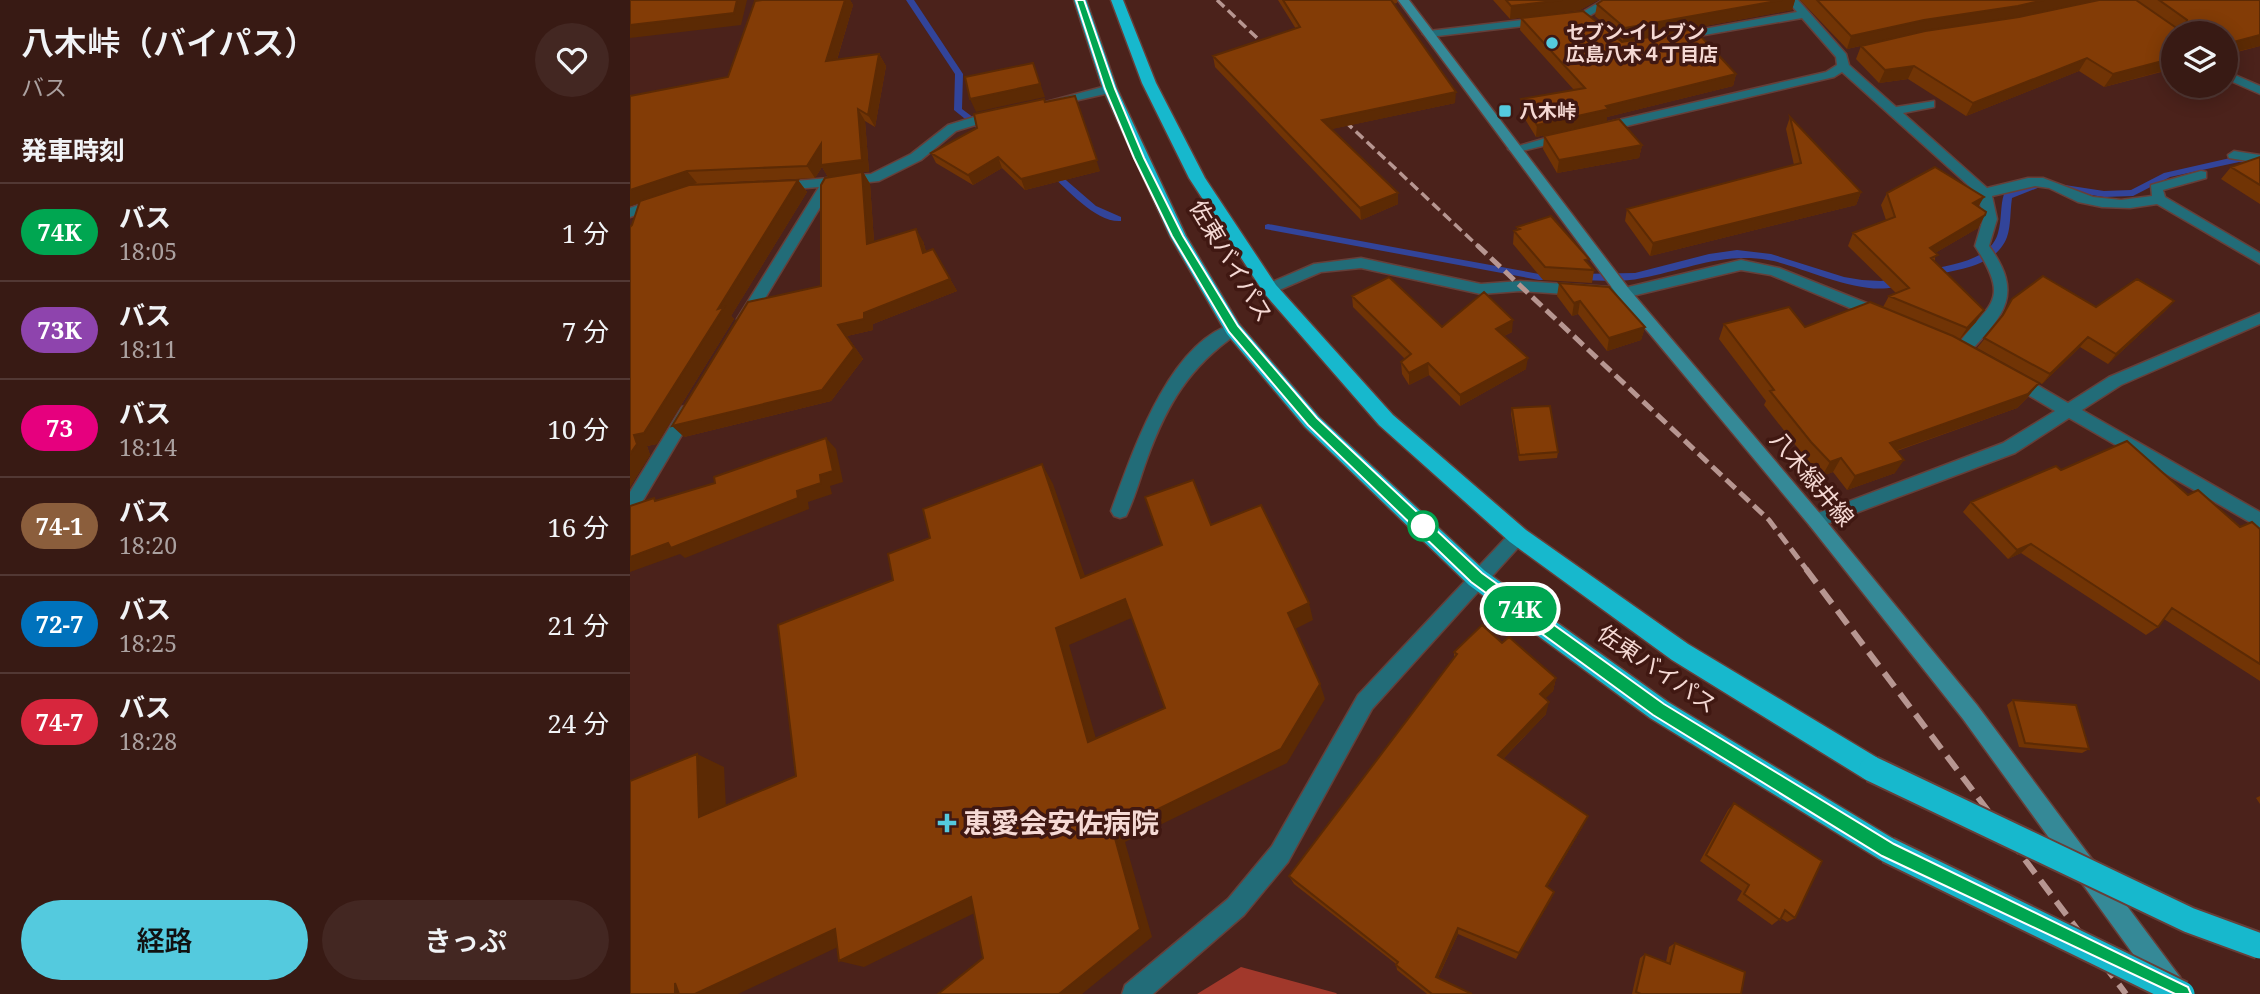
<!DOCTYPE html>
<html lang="ja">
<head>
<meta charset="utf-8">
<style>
	body { margin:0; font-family:"Noto Serif","Noto Sans JP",serif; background:#432722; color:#f1f3f6; height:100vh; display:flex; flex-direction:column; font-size:26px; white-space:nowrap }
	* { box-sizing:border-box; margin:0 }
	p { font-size:23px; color:#aba1a0 }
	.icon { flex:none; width:38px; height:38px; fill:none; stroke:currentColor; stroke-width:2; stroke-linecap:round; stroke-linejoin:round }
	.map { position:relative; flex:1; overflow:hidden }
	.side { display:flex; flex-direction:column; background:#381a14; width:630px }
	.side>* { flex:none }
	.badge { padding:0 14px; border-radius:23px; font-size:24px; line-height:46px }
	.fabs { position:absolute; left:1531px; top:21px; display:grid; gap:14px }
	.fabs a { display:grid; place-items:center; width:77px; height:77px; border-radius:50%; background:#381a14; box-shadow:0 4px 18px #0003,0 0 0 2px #523834; font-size:35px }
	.map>.badge { position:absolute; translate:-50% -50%; box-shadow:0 0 0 4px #fff }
	h2 { padding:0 21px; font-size:26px; line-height:63px }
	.round { display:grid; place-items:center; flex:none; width:74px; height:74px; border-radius:37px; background:#432722 }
	.headline { display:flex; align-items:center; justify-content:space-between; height:119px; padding:0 21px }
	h1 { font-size:33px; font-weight:600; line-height:52px }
	.primary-button { display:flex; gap:14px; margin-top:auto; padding:14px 21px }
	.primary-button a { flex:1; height:80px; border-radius:42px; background:#54cade; color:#111; font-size:28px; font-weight:600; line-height:80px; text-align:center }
	.primary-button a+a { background:#432722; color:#f1f3f6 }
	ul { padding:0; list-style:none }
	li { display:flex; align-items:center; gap:21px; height:98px; padding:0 21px; border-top:2px solid #523834 }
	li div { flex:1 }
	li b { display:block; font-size:26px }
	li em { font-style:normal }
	li .badge { min-width:77px; font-weight:700; text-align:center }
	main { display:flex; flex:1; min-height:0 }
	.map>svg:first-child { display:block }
	.forest { fill:#a1382b }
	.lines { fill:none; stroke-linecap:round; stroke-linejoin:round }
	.stream { fill:#32449a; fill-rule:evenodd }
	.street-casing { stroke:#663f39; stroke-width:3 }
	.secondary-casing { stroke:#663f39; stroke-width:3 }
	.highway-casing { stroke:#663f39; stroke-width:3 }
	.street { fill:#226c78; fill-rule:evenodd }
	.secondary { fill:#358997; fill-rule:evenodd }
	.highway { fill:#17b8cd; fill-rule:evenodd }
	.rail-far2 { stroke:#b79691; stroke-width:3.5; stroke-dasharray:10 5; stroke-linecap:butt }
	.rail-far1 { stroke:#b79691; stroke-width:5; stroke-dasharray:13 6; stroke-linecap:butt }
	.rail { stroke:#b79691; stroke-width:6; stroke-dasharray:17 9; stroke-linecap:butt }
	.highway-bridge-casing { stroke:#663f39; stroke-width:29; stroke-linecap:butt }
	.highway-bridge { stroke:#17b8cd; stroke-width:25 }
	.wall { fill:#713405 }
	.shaded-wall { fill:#5c2a04 }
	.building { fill:#833c06; stroke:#5c2a04; stroke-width:2; fill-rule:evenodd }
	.line { fill:#00a651; stroke:#fff; stroke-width:2 }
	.poi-dot { fill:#54cade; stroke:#401812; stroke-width:2.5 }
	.stop-dot { fill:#fff; stroke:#00a651; stroke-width:3.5 }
	.labels { text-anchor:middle; stroke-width:7; stroke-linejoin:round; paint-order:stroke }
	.far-poi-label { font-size:19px; font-weight:bold; fill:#f5d9d4; stroke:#401812; text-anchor:start }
	.street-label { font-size:23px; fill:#f5d9d4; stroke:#401812 }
	.near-poi-label { font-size:28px; font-weight:bold; fill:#f5d9d4; stroke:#401812; text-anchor:start }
</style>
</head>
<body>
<main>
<section class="side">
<div class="headline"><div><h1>八木峠（バイパス）</h1><p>バス</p></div><a class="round"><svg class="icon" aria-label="heart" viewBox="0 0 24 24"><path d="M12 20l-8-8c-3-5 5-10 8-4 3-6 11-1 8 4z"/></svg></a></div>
<h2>発車時刻</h2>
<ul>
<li><span class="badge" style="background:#00a651;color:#fff">74K</span><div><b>バス</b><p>18:05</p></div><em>1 分</em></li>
<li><span class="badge" style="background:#8e44ad;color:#fff">73K</span><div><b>バス</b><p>18:11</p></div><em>7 分</em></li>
<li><span class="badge" style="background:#e6007e;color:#fff">73</span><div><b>バス</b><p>18:14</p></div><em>10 分</em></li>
<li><span class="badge" style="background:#8b5e3c;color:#fff">74-1</span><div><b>バス</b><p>18:20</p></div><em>16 分</em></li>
<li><span class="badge" style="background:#0072bc;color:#fff">72-7</span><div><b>バス</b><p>18:25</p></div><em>21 分</em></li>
<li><span class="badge" style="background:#d7263d;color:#fff">74-7</span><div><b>バス</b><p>18:28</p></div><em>24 分</em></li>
</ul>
<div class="primary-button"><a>経路</a><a>きっぷ</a></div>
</section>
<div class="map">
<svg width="1630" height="994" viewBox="0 0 1630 994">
	<rect width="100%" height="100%" fill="#4b221b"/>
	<!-- forest -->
	<path class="forest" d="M611,967L706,993L707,994H567Z"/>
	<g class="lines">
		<!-- stream -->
		<path class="stream" d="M276,0H284L333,74L332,109L356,127V131H350L324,110L325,74Z
			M1609,156L1626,159L1628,161L1623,164L1609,162L1540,177L1503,196L1474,197L1410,187L1382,198C1380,211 1381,225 1377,237C1366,267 1325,270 1299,276L1294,273L1295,271C1319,264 1360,262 1368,233C1372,220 1370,206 1374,194L1409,181L1474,191L1501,190L1534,173Z
			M422,168L466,206L491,217V221C466,223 437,189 419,173L417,171Z
			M638,224L909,274H927L932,277L927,280H909L635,229V225Z
			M1107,250L1141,254L1214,277L1232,280L1251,281L1271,278L1276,281C1246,305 1171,265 1138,260C1093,252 1055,270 1012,278C991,283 969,280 948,280L943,277L948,274L1005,273L1079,254Z"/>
		<!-- street casing -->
		<g class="street-casing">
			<path id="street" d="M973,0H986L954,19L799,37L793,34L799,31L951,13Z
				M1157,0H1168L1216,54L1219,65L1266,107L1304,101V107L1273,113L1357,188L1398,178H1413L1463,197L1491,200L1522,196L1521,185L1571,171L1576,172V178L1533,190L1535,197L1630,253V264L1527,204L1500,208L1472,207L1448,202L1419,188L1405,186L1362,196L1367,219L1359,246C1395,295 1373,316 1337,355L1332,357L1324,351C1354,303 1385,307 1345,246L1353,219L1348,194L1212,72L1204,77L971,132L965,128L971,124L1196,72L1207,65L1206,57L1172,18L1046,40L1040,37L1046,34L1167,12Z
				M1596,71L1630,86V94L1596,79Z
				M480,85L484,86V92L422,106L416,102Z
				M367,110L371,111V117L326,131L291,160L249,181L203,186L120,323H110L107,319L189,187L150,190L145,189V183L241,174L281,154L318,125Z
				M937,132L943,136L941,139L884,153L878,149Z
				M1604,151L1630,155V163L1599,158L1598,155Z
				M26,199L33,203L31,206L0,217V208Z
				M731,258L851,284L890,281L994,288L1111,260L1149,268L1254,310L1257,314L1249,319L1244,318L1141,275L1111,270L994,298L890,291L851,294L731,268L691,272L640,294L633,289L635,285L684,264Z
				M1630,313V324L1491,385L1452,410L1630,512V528L1439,418L1385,453L1186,528L1180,526L1177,521L1180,516L1373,443L1425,411L1378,383L1376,379L1378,375H1390L1438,403L1479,377Z
				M603,324L611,329L608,333C559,367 537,404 517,459C510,478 505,498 496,516L490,518L484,516L481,511C502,454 538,343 603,324Z
				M58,405L66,411L6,512L0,514V492L52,407Z
				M888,528L894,531L897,536L894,541L742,709L658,862L614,915L523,994H492L495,985L598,899L642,846L728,695L882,531Z"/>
		</g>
		<!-- secondary casing -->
		<g class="secondary-casing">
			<path id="secondary" d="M768,0H779L999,289L1192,516L1347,705L1550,977L1553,986L1550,994H1532L1333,719L1180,526L989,297Z"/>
		</g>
		<!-- highway casing -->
		<g class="highway-casing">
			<path id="highway" d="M444,0H456L487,89L556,236L609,324L689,417L855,571L1038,702L1267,841L1271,850L1267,859L1258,863L1249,859L1020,718L839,585L675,427L597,334L540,236L473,89Z
				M481,0H493L526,83L575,178L646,285L763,415L896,530L1058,644L1251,760L1255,769L1251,778L1242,782L1233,778L1042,660L880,542L749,425L634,293L559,178L512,83Z"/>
		</g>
		<!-- street -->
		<use href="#street" class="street"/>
		<!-- secondary -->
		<use href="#secondary" class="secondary"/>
		<!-- highway -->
		<use href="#highway" class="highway"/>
		<!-- rail-far2 -->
		<path class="rail-far2" d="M587,0L643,53
			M704,111L849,247"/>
		<!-- rail-far1 -->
		<path class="rail-far1" d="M847,245L1139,520L1177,570"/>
		<!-- rail -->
		<path class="rail" d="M1176,569L1496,994"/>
		<!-- highway-bridge casing -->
		<g class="highway-bridge-casing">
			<path id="highway-bridge" d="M1242,769L1559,920L1630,946
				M1258,850L1552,994"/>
		</g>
		<!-- highway-bridge -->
		<use href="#highway-bridge" class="highway-bridge"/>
	</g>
	<!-- wall -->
	<path class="wall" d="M132,0H220L223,5L207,60L249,54L256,66L245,127L235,121L239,172H233L240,184L244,242L293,241L296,252L320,279L327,291L243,324V330L217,336L233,359L201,401L54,437L191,286L216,175L198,177L192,167L185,178L64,184L168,180L177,192L101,316L104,319L27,444L17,446L20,455L0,487V227L2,225L9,203L0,206V96L98,77Z
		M648,0H767V3L763,4L825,103L701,129L768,204L731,220L585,67L583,56L666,29Z
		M863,0H968L950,10L880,19Z
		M973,0H1165L1162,10L993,41L965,16L967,4Z
		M1170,0H1465L1388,17L1469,0H1630V46L1474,87L1449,71L1336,116L1278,79L1249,83L1226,59L1231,46L1266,38L1217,49Z
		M891,18L992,42L1106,74L1103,86L977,117V121L906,137L890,111L891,99L944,90L890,30Z
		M415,102L470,171L395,190L372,168L343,185L306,163L301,153Z
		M1160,117L1231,192L1226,205L1020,256L995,221L997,209L1164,165L1156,129Z
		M914,136L1012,145L1009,158L927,173L913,149Z
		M1630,157V204L1591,179L1601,167Z
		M1257,193L1349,207L1355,215L1348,228L1305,253V262L1346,322L1330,340L1398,397L1387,408L1267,451L1265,473L1217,490L1203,472L1192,476L1174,456L1134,405L1136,401L1089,339L1094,324L1175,327L1253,307L1259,296L1266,293L1218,246L1223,233L1256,220L1251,205Z
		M887,227L958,264L964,270L962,283L913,280L883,244L884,231L887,230Z
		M929,283L1015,327L1011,340L977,351L948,314L942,316L927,296Z
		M722,296L812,327L882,332L874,336L896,369L830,406L799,375L779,385L772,374L771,362L775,359L723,307Z
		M1382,299L1466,307L1544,301L1535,311L1478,364L1450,347L1412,384L1347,348L1370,320Z
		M882,408L928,452L927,458L889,461L881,414Z
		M1431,470L1558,495L1610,527L1630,529V681L1534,619L1528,627L1516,635L1391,553L1378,559L1333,512L1341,502Z
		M872,643L926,678L923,691L915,698L916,714L873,759L953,826L917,887L924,892L886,959L828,934L808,978L842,994H797L767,970L766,964L664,884L659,876L824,658V652Z
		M1383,700L1459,749L1452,753L1389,747L1377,705Z
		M1630,796V804L1626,798Z
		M1104,803L1165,918L1157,922L1151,918L1142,925L1107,900L1112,891L1070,861L1098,810Z
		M1045,943L1111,994H1002L1010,958L1015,954L1036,962L1039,947Z"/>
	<!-- shaded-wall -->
	<path class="shaded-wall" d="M107,0H117L111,25L0,38V25Z
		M215,0H220L223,5L203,73L196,61Z
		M932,0H968L950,10L880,19L881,6Z
		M1152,0H1165L1162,10L993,41L995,28Z
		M1414,0H1465L1382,18L1288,32L1217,49L1221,36L1294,20Z
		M1630,35V46L1596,54V44Z
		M249,54L256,66L245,127L238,115Z
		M1457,58L1449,71L1336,116L1343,103Z
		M1544,58V68L1474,87L1483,74Z
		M403,63L415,97L346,112L340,99Z
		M1284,66L1278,79L1249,83L1255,70Z
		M1106,74L1103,86L977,117V121L906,137L907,125L976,106Z
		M826,92L825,103L693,131L692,120Z
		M445,96L470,171L395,190L391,179Z
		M228,109L235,121L239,172H233L240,184L245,256L237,244L232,173L198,177L192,167L185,178L177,166L191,144Z
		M1012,145L1009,158L927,173L929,160Z
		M368,157L372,168L343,185L338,175Z
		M57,171L67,183L0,206V190Z
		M168,180L177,192L101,316L104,319L27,444L17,446L20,455L0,487V454L4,435L88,309Z
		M1231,192L1226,205L1020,256L1023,243Z
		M768,193V204L731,220L730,208Z
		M1354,197L1347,209L1343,203Z
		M1355,215L1348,228L1293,260L1300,248Z
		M286,229L293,241L300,265L293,253Z
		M320,279L327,291L243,324V330L217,336L233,359L201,401L54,437L42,426L208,325L234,313Z
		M950,301L948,314L942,316L944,303Z
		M1544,301L1535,311L1478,364L1486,354Z
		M1354,310L1346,322L1329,340L1337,328Z
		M883,320L882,332L866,340V329Z
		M1015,327L1011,340L977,351L979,338Z
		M1458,337L1450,347L1412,384L1420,374Z
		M898,358L896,369L830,406V395Z
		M798,363L799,375L779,385V373Z
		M1409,383L1398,397L1387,408L1251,456L1260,443Z
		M196,438L206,449L213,482L200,486L202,494L178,502L179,509L55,558L50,554L0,572V557L167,491L190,475Z
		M1211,458L1203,472L1192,476L1200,462Z
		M1274,460L1265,473L1217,490L1225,476Z
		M412,464L423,484L462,596L451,578Z
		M1401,544L1391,553L1378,559L1387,550Z
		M495,599L506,616L439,645L471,756L458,742L426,628Z
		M679,603L683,620L663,630L658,613Z
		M926,678L923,691L908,706L910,694Z
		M690,684L695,699L657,763L495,842L522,937L452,994H429L483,831Z
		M919,702L916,714L866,766L868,755Z
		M67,754L94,767L97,829L69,817Z
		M958,816L953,826L913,894L916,886Z
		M924,892L921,900L886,959L889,953Z
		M341,897L359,906L234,967L209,961Z
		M828,928V934L806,982V977Z
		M205,929L229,937L108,994H45V983Z"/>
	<!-- building -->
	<path class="building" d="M0,0H107L104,13L0,25Z
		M132,0H215L196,61L249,54L238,115L228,109L232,160L191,165V144L177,166L57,171L0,190V96L98,77L125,1Z
		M653,0H761L826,92L692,120L768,193L730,208L583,56L670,27Z
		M876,0H932L881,6Z
		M973,0H1152L995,28L967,4Z
		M1187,0H1414L1388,6L1294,20L1221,36Z
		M1469,0H1506L1548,29H1554L1557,20L1529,0H1630V35L1596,44V33H1544V58L1483,74L1457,58L1343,103L1284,66L1255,70L1231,46L1295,31L1389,17Z
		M953,11L992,42L1064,29L1106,74L976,106L979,109L907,125L891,99L955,88L891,18Z
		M403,63L410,84L340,99L335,77Z
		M445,96L467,160L391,179L368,157L338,175L301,153L347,128L344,114L414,99L415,102Z
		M1160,117L1231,192L1023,243L997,209L1171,163Z
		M989,119L1012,145L929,160L914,136Z
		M1630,157V185L1601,167Z
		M1305,167L1354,197L1343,203L1356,212L1355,215L1300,248L1308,255L1301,258L1354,310L1337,328L1259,296L1279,288L1223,233L1265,217L1257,193Z
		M232,172L237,244L286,229L293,253L303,249L320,279L234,313V319L208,325L224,348L192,390L42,426L118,302L191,286V185L195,178Z
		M168,180L88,309L94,307L14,433L4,435L7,444L0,454V227L2,225L10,201L59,185Z
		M921,216L959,259L955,260L964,270L915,267L884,231L890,229L887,227Z
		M1413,276L1466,307L1507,279L1544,301L1486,354L1458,337L1420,374L1354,338L1373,315L1382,299Z
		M759,277L812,327L854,292L883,320L866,329L898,358L830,395L798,363L779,373L771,362L781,354L722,296Z
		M929,283L979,287L1015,327L979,338L950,301L944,303Z
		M1240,302L1323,336L1409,383L1398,394L1260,443L1274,460L1225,476L1211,458L1200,462L1181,442L1140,391L1144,390L1094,324L1159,307L1175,327Z
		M920,406L928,452L889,455L882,408Z
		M196,438L203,471L190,475L191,483L167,491L168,498L41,548L38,543L0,557V506L24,498L25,501L85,483L84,477Z
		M1497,441L1558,495L1568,490L1610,527L1622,522L1630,529V664L1542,608L1528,627L1401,544L1387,550L1341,502L1426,466L1431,470Z
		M412,464L451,578L532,545L515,497L563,480L581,525L631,505L679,603L658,613L690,684L651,749L483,831L510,929L429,994H308L353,958L341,897L209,961L205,929L65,994H49L45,983V994H0V781L67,754L69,817L166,776L148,625L263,580L258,554L300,538L293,509ZM495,599L535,708L458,742L426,628Z
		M852,625L872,643L879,637L926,678L910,694L919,702L868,755L958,816L916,886L924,892L889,953L828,928L806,977L842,994H802L766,965L768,962L659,876L827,654L824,652Z
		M1383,700L1446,705L1459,749L1395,743Z
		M1104,803L1192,861L1165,918L1155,910L1150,920L1114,894L1119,885L1076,855Z
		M1045,943L1115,972L1111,994H1011L1006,992L1015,954L1040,964Z"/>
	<!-- line -->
	<path class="line" d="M446,0H454L485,89L514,158L553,236L608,326L687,418L852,573L1034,704L1264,844L1558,987L1561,994H1545L1252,856L1023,715L841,582L678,425L599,332L542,236L504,158L475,89Z"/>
	<!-- markers -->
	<g class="poi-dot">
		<circle cx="922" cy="43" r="7"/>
		<rect x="868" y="104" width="14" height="14" rx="3.5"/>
		<path d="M313.5 812.5h7v7h7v7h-7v7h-7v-7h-7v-7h7z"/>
	</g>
	<circle class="stop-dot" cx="793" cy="526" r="14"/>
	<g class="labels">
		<!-- far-poi labels -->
		<g class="far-poi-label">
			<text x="936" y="39">セブン‐イレブン<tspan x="936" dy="22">広島八木４丁目店</tspan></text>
			<text x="889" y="118">八木峠</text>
		</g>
		<!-- street labels -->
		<g class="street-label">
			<text transform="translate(601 261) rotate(59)" y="8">佐東バイパス</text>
			<text transform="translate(1182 479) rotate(50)" y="8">八木緑井線</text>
			<text transform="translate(1027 669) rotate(34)" y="8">佐東バイパス</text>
		</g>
		<!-- near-poi labels -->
		<g class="near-poi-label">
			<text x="333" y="833">恵愛会安佐病院</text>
		</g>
	</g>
</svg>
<div class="fabs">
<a><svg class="icon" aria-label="layers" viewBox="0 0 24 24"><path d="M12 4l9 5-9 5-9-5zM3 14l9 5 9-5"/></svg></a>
</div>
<b class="badge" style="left:890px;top:609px;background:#00a651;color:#fff">74K</b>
</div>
</main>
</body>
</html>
